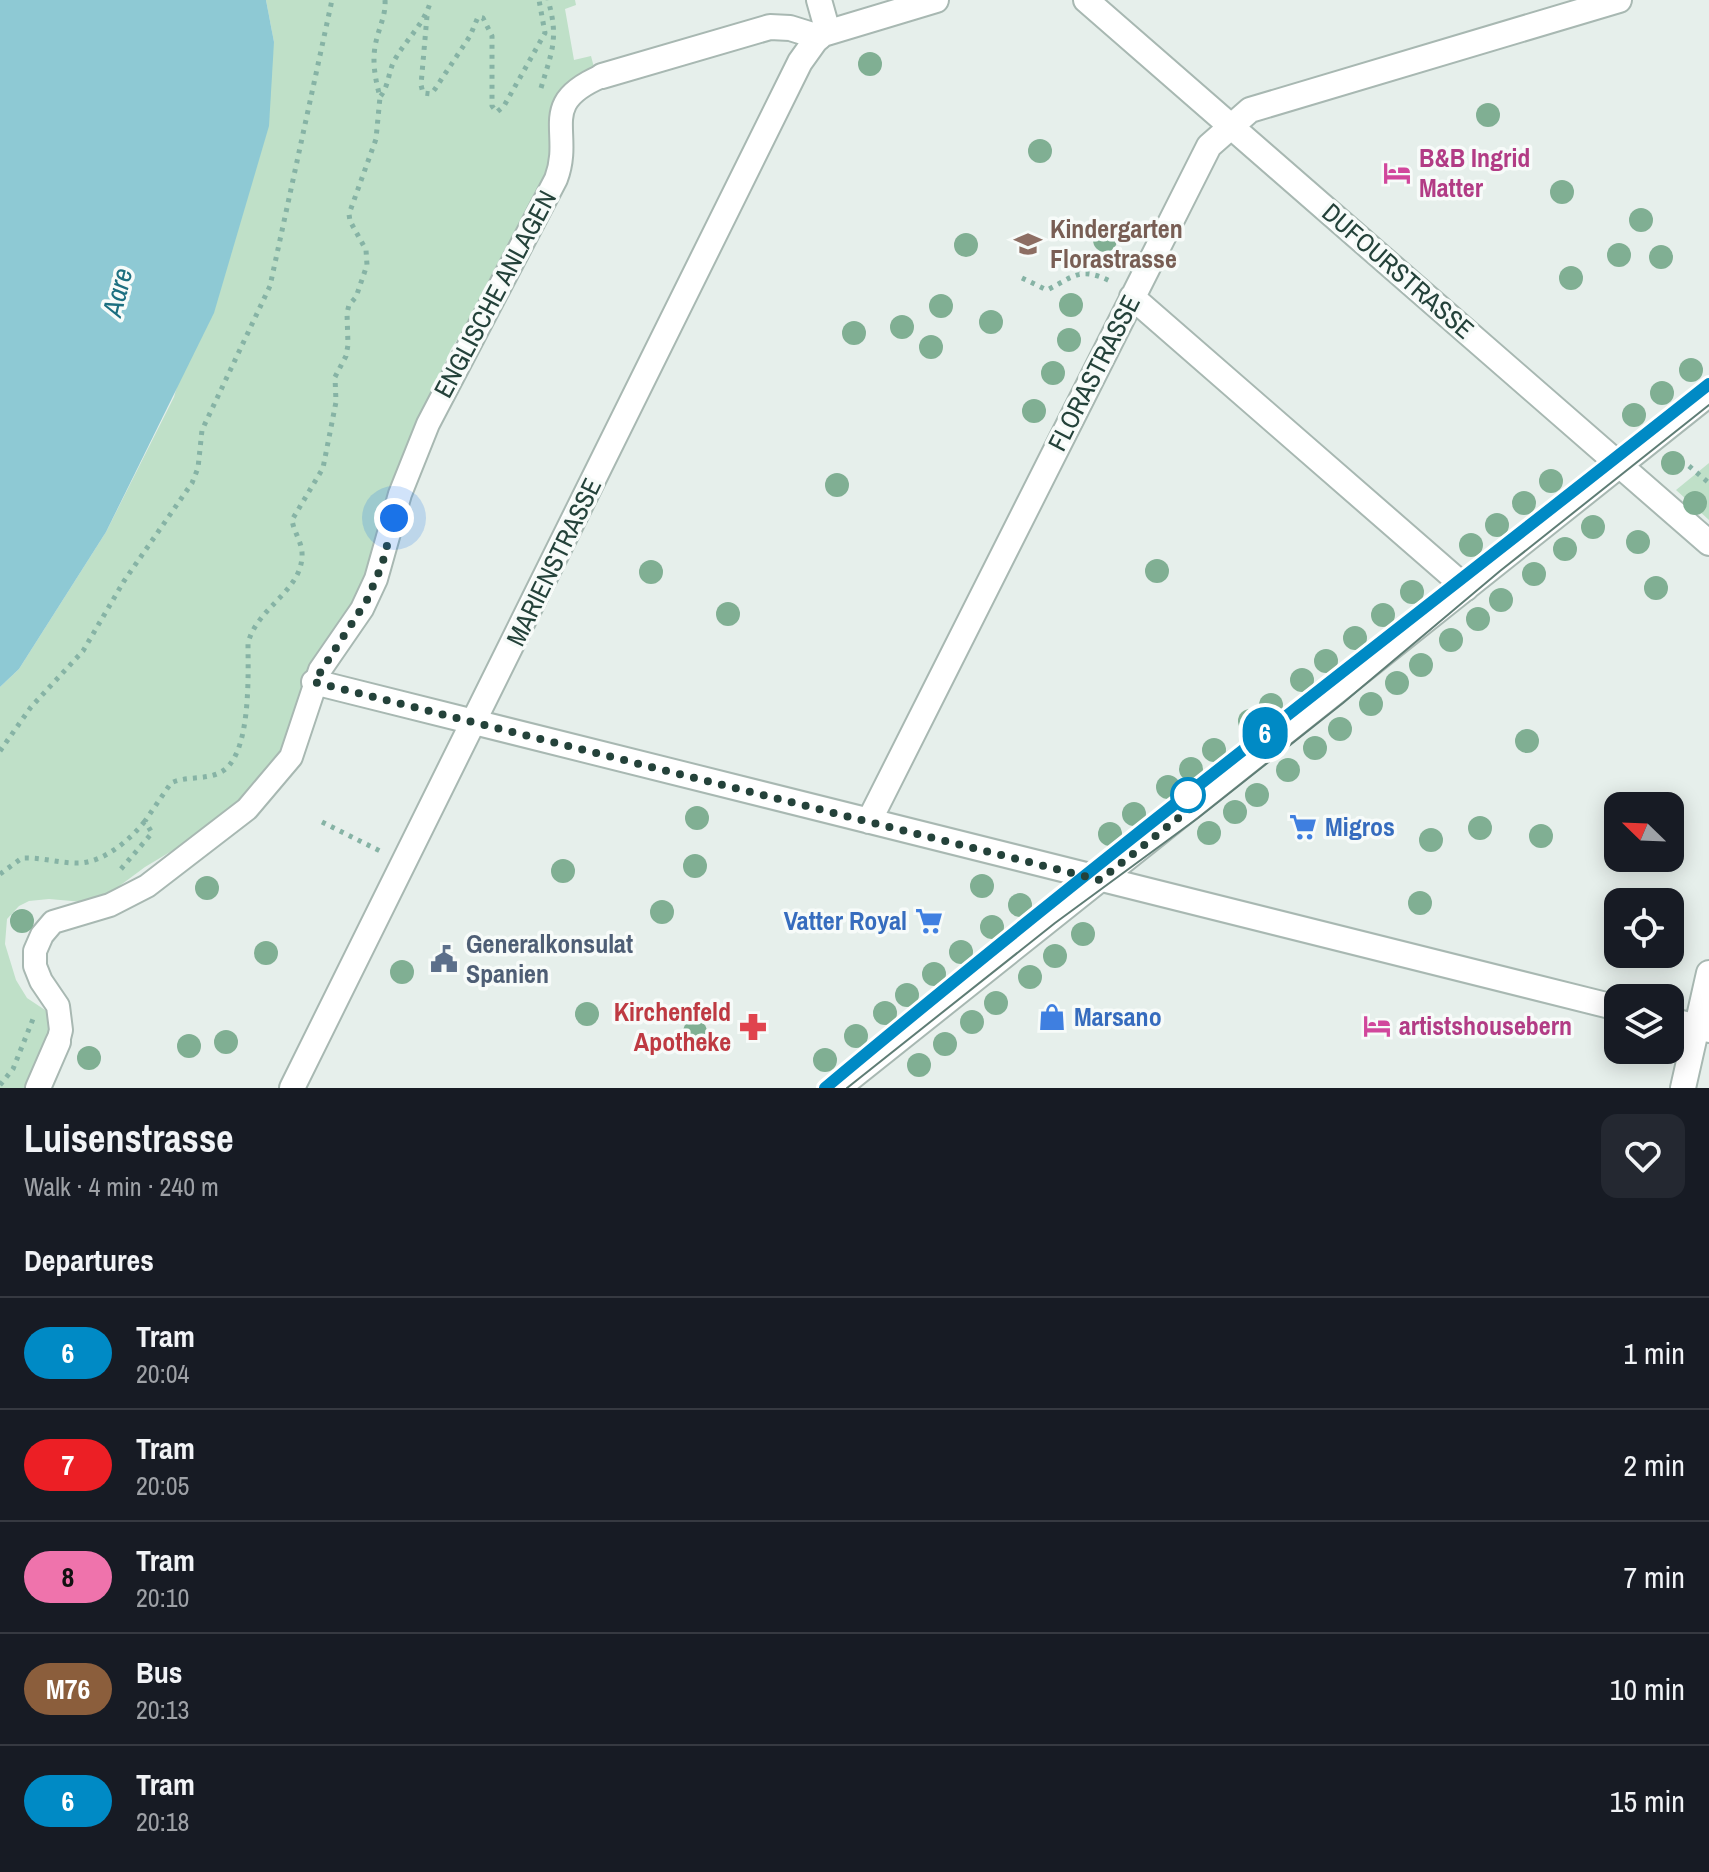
<!DOCTYPE html>
<html lang="en">
<head>
<meta charset="utf-8">
<style>
	body { margin:0; font-family:"Archivo Narrow",sans-serif; background:#242831; color:#f1f3f6; height:100vh; display:flex; flex-direction:column; font-size:30px; white-space:nowrap }
	* { box-sizing:border-box; margin:0 }
	p { font-size:26px; color:#9ea1a6 }
	.icon { flex:none; width:44px; height:44px; fill:none; stroke:currentColor; stroke-width:2; stroke-linecap:round; stroke-linejoin:round }
	.map { position:relative; height:1088px; overflow:hidden }
	.details { display:flex; flex-direction:column; background:#171b24; flex:1 }
	.details>* { flex:none }
	.badge { padding:0 16px; border-radius:26px; font-size:28px; line-height:52px }
	.needle { width:52px; rotate:293deg }
	.fabs { position:absolute; left:1604px; top:792px; display:grid; gap:16px }
	.fabs a { display:grid; place-items:center; width:80px; height:80px; border-radius:16px; background:#171b24; box-shadow:0 4px 20px #0003; font-size:40px }
	.you { position:absolute; width:40px; height:40px; margin:-20px; border:6px solid #fff; border-radius:50%; background:#1a73e8; box-shadow:0 0 0 12px #1a73e833 }
	.map>.badge { position:absolute; translate:-50% -50%; box-shadow:0 0 0 4px #fff }
	h2 { padding:0 24px; font-size:30px; line-height:72px }
	.round { display:grid; place-items:center; flex:none; width:84px; height:84px; border-radius:16px; background:#242831 }
	.overview { display:flex; align-items:center; justify-content:space-between; height:136px; padding:0 24px }
	h1 { font-size:38px; font-weight:700; line-height:60px }
	ul { padding:0; list-style:none }
	li { display:flex; align-items:center; gap:24px; height:112px; padding:0 24px; border-top:2px solid #363941 }
	li div { flex:1 }
	li b { display:block; font-size:30px }
	li em { font-style:normal }
	li .badge { min-width:88px; font-weight:700; text-align:center }
	.map>svg:first-child { display:block }
	.green { fill:#bfe0c8 }
	.water { fill:#8ec9d4 }
	.lines { fill:none; stroke-linecap:round; stroke-linejoin:round }
	.pedestrian-casing { stroke:#a8b8b2; stroke-width:26 }
	.minor-casing { stroke:#a8b8b2; stroke-width:28 }
	.tertiary-casing { stroke:#a8b8b2; stroke-width:28 }
	.path { stroke:#86b3a5; stroke-width:5; stroke-dasharray:4 6; stroke-linecap:butt }
	.pedestrian { stroke:#fff; stroke-width:22 }
	.minor { stroke:#fff; stroke-width:24 }
	.tertiary { stroke:#fff; stroke-width:24 }
	.tram { stroke:#5f7d75; stroke-width:2 }
	.tree { fill:#80af93 }
	.line-casing { stroke:#fff; stroke-width:18 }
	.line { stroke:#008ac5; stroke-width:12 }
	.walk { stroke:#24423a; stroke-width:8; stroke-dasharray:0 14.4 }
	.stop-dot { fill:#fff; stroke:#008ac5; stroke-width:4 }
	.labels { text-anchor:middle; stroke-width:7; stroke-linejoin:round; paint-order:stroke }
	.hotel-label { font-size:26px; font-weight:bold; fill:#b23c85; stroke:#f7fbf9; text-anchor:start }
	.education-label { font-size:26px; font-weight:bold; fill:#785e54; stroke:#f7fbf9; text-anchor:start }
	.street-label { font-size:26px; fill:#24423a; stroke:#f7fbf9 }
	.shop-label { font-size:26px; font-weight:bold; fill:#366cbe; stroke:#f7fbf9; text-anchor:start }
	.service-label { font-size:26px; font-weight:bold; fill:#4e5e75; stroke:#f7fbf9; text-anchor:start }
	.health-label { font-size:26px; font-weight:bold; fill:#be3a42; stroke:#f7fbf9; text-anchor:end }
	.water-label { font-size:28px; font-style:italic; fill:#1c6f80; stroke:#f7fbf9 }
</style>
</head>
<body>
<div class="map">
<svg width="1709" height="1088" viewBox="0 0 1709 1088">
	<rect width="100%" height="100%" fill="#e6efeb"/>
	<!-- green -->
	<path class="green" d="M266,0H575L576,5L565,9L574,60L591,56L596,75L575,87L558,170L506,266L451,349L393,486L376,564L300,728L245,807L145,867L114,890L83,902L49,899L29,901L19,906L7,919L5,944L16,980L27,998L48,1012L53,1027L25,1088H0V687L19,669L106,532L174,397L274,42Z
		M1709,463V520L1676,490Z"/>
	<!-- water -->
	<path class="water" d="M0,0H266L274,42L269,126L214,313L106,532L19,669L0,687Z"/>
	<g class="lines">
		<!-- pedestrian casing -->
		<g class="pedestrian-casing">
			<path id="pedestrian" d="M58,1042L61,1030L58,1006L41,981L35,966V951L42,935L53,922L110,905L147,886L247,809L291,757L320,670L362,609L376,579L400,494L428,424L556,179C574,131 536,104 602,76"/>
		</g>
		<!-- minor casing -->
		<g class="minor-casing">
			<path id="minor" d="M819,0L828,32
				M1086,0L1709,543
				M602,76L770,27L790,28L819,37
				M1132,297L1466,588
				M314,682L1618,1008
				M869,821L1209,146L1250,110L1619,0
				M1670,1020L1709,1030
				M38,1088L58,1042
				M1683,1088L1709,973"/>
		</g>
		<!-- tertiary casing -->
		<g class="tertiary-casing">
			<path id="tertiary" d="M292,1088L800,62L815,41L823,34L936,0
				M838,1088L1709,394"/>
		</g>
		<!-- path -->
		<path class="path" d="M385,0C386,14 380,25 377,38C371,58 375,78 380,97C389,86 388,73 394,61C406,39 424,25 431,0
			M427,16L421,85L423,93L431,94L435,89L470,36L478,17L483,18L492,36V106L497,112L504,106L545,33L539,0
			M541,88C552,51 559,38 548,0
			M1058,252L1071,259L1078,273
			M1022,278L1047,290C1075,276 1080,266 1112,282
			M1689,466L1709,483
			M0,751L31,707L83,651L124,581L192,483L198,468L202,430L270,286L332,0
			M322,822L380,851
			M121,869L152,833L145,821L171,783C185,776 204,780 219,773C252,759 248,673 248,643C257,608 300,592 302,557C303,543 294,533 292,520L323,468L336,402L335,377L346,356L348,345L347,313L349,305L356,297L367,265L366,250L350,221L349,214L376,139L380,97
			M0,874L22,858C42,857 62,864 81,863C105,861 131,839 145,821
			M0,1085L13,1069L33,1019"/>
		<!-- pedestrian -->
		<use href="#pedestrian" class="pedestrian"/>
		<!-- minor -->
		<use href="#minor" class="minor"/>
		<!-- tertiary -->
		<use href="#tertiary" class="tertiary"/>
		<!-- tram -->
		<path class="tram" d="M825,1088C1113,845 1415,619 1709,384
			M847,1088L1055,923L1198,818L1343,703L1500,571L1709,405"/>
	</g>
	<!-- trees -->
	<g class="tree">
		<circle cx="870" cy="64" r="12"/>
		<circle cx="1488" cy="115" r="12"/>
		<circle cx="1040" cy="151" r="12"/>
		<circle cx="1562" cy="192" r="12"/>
		<circle cx="1641" cy="220" r="12"/>
		<circle cx="1105" cy="240" r="12"/>
		<circle cx="966" cy="245" r="12"/>
		<circle cx="1619" cy="255" r="12"/>
		<circle cx="1661" cy="257" r="12"/>
		<circle cx="1571" cy="278" r="12"/>
		<circle cx="1071" cy="305" r="12"/>
		<circle cx="941" cy="306" r="12"/>
		<circle cx="991" cy="322" r="12"/>
		<circle cx="902" cy="327" r="12"/>
		<circle cx="854" cy="333" r="12"/>
		<circle cx="1069" cy="340" r="12"/>
		<circle cx="931" cy="347" r="12"/>
		<circle cx="1691" cy="370" r="12"/>
		<circle cx="1053" cy="373" r="12"/>
		<circle cx="1662" cy="393" r="12"/>
		<circle cx="1034" cy="411" r="12"/>
		<circle cx="1634" cy="415" r="12"/>
		<circle cx="1673" cy="463" r="12"/>
		<circle cx="1551" cy="481" r="12"/>
		<circle cx="837" cy="485" r="12"/>
		<circle cx="1524" cy="503" r="12"/>
		<circle cx="1695" cy="503" r="12"/>
		<circle cx="1497" cy="525" r="12"/>
		<circle cx="1593" cy="527" r="12"/>
		<circle cx="1638" cy="542" r="12"/>
		<circle cx="1471" cy="545" r="12"/>
		<circle cx="1565" cy="549" r="12"/>
		<circle cx="1157" cy="571" r="12"/>
		<circle cx="651" cy="572" r="12"/>
		<circle cx="1534" cy="574" r="12"/>
		<circle cx="1656" cy="588" r="12"/>
		<circle cx="1412" cy="592" r="12"/>
		<circle cx="1501" cy="600" r="12"/>
		<circle cx="728" cy="614" r="12"/>
		<circle cx="1383" cy="615" r="12"/>
		<circle cx="1478" cy="619" r="12"/>
		<circle cx="1355" cy="638" r="12"/>
		<circle cx="1451" cy="640" r="12"/>
		<circle cx="1326" cy="661" r="12"/>
		<circle cx="1421" cy="665" r="12"/>
		<circle cx="1302" cy="680" r="12"/>
		<circle cx="1397" cy="683" r="12"/>
		<circle cx="1371" cy="704" r="12"/>
		<circle cx="1271" cy="705" r="12"/>
		<circle cx="1250" cy="721" r="12"/>
		<circle cx="1340" cy="729" r="12"/>
		<circle cx="1527" cy="741" r="12"/>
		<circle cx="1315" cy="748" r="12"/>
		<circle cx="1214" cy="750" r="12"/>
		<circle cx="1191" cy="769" r="12"/>
		<circle cx="1288" cy="770" r="12"/>
		<circle cx="1168" cy="787" r="12"/>
		<circle cx="1257" cy="795" r="12"/>
		<circle cx="1235" cy="812" r="12"/>
		<circle cx="1134" cy="814" r="12"/>
		<circle cx="697" cy="818" r="12"/>
		<circle cx="1480" cy="828" r="12"/>
		<circle cx="1209" cy="833" r="12"/>
		<circle cx="1110" cy="834" r="12"/>
		<circle cx="1541" cy="836" r="12"/>
		<circle cx="1431" cy="840" r="12"/>
		<circle cx="695" cy="866" r="12"/>
		<circle cx="563" cy="871" r="12"/>
		<circle cx="982" cy="886" r="12"/>
		<circle cx="207" cy="888" r="12"/>
		<circle cx="1420" cy="903" r="12"/>
		<circle cx="1020" cy="905" r="12"/>
		<circle cx="662" cy="912" r="12"/>
		<circle cx="22" cy="921" r="12"/>
		<circle cx="992" cy="927" r="12"/>
		<circle cx="1083" cy="934" r="12"/>
		<circle cx="961" cy="952" r="12"/>
		<circle cx="266" cy="953" r="12"/>
		<circle cx="1055" cy="956" r="12"/>
		<circle cx="402" cy="972" r="12"/>
		<circle cx="934" cy="974" r="12"/>
		<circle cx="1030" cy="977" r="12"/>
		<circle cx="907" cy="995" r="12"/>
		<circle cx="996" cy="1003" r="12"/>
		<circle cx="885" cy="1013" r="12"/>
		<circle cx="587" cy="1014" r="12"/>
		<circle cx="972" cy="1022" r="12"/>
		<circle cx="695" cy="1032" r="12"/>
		<circle cx="856" cy="1036" r="12"/>
		<circle cx="226" cy="1042" r="12"/>
		<circle cx="945" cy="1044" r="12"/>
		<circle cx="189" cy="1046" r="12"/>
		<circle cx="89" cy="1058" r="12"/>
		<circle cx="825" cy="1060" r="12"/>
		<circle cx="919" cy="1065" r="12"/>
	</g>
	<g class="lines">
		<!-- line casing -->
		<g class="line-casing">
			<path id="line" d="M825,1088C1114,846 1414,618 1709,384"/>
		</g>
		<!-- line -->
		<use href="#line" class="line"/>
		<!-- walk -->
		<path class="walk" d="M394,518L382,565L367,600L314,682L1100,880L1196,804L1188,795"/>
	</g>
	<!-- icons -->
	<defs>
		<g id="hotel-bare" transform="scale(2.16)"><path d="M-6-4.5h1.5V1H6V5H4.5V3h-9V5H-6ZM-4 0a1.8 1.8 0 1 1 3.6 0ZM.5 0V-2.5h3Q6-2.5 6 0Z" fill="#d1479c" stroke="#f7fbf9" stroke-width="2.5" paint-order="stroke"/></g>
		<g id="school-bare" transform="scale(2.16)"><path d="M0-5L7-2L0 1L-7-2ZM-4 1L0 2.5L4 1V4Q0 6-4 4Z" fill="#8d6e63" stroke="#f7fbf9" stroke-width="2.5" paint-order="stroke"/></g>
		<g id="supermarket-bare" transform="scale(2.16)"><path d="M-6-5.5h2.5l.6 2H6L4.5 2H-2.5L-4.4-4H-6ZM-1.5 3.2a1.3 1.3 0 1 0 .1 0ZM3 3.2a1.3 1.3 0 1 0 .1 0Z" fill="#3f7fe0" stroke="#f7fbf9" stroke-width="2.5" paint-order="stroke"/></g>
		<g id="civic-bare" transform="scale(2.16)"><path d="M-.6-6.5H3V-4.5H.6V-3L4-1V1h2V6H-6V1h2V-1L-.6-3ZM-1.2 2.5V6h2.4V2.5Z" fill="#5c6f8a" stroke="#f7fbf9" stroke-width="2.5" paint-order="stroke"/></g>
		<g id="shop-bare" transform="scale(2.16)"><path d="M-5-2.5h2.3a2.7 3.5 0 0 1 5.4 0H5L5.5 6h-11ZM-1.5-2.5h3a1.5 2.3 0 0 0-3 0Z" fill="#3f7fe0" stroke="#f7fbf9" stroke-width="2.5" paint-order="stroke"/></g>
		<g id="pharmacy-bare" transform="scale(2.16)"><path d="M-2-6h4v4h4v4h-4v4h-4v-4h-4v-4h4Z" fill="#e0444e" stroke="#f7fbf9" stroke-width="2.5" paint-order="stroke"/></g>
	</defs>
	<g fill-rule="evenodd">
		<use href="#hotel-bare" x="1397" y="173"/>
		<use href="#school-bare" x="1028" y="244"/>
		<use href="#supermarket-bare" x="1303" y="827"/>
		<use href="#supermarket-bare" x="929" y="921"/>
		<use href="#civic-bare" x="444" y="959"/>
		<use href="#shop-bare" x="1052" y="1017"/>
		<use href="#hotel-bare" x="1377" y="1026"/>
		<use href="#pharmacy-bare" x="753" y="1027"/>
	</g>
	<!-- markers -->
	<circle class="stop-dot" cx="1188" cy="795" r="16"/>
	<g class="labels">
		<!-- hotel labels -->
		<g class="hotel-label">
			<text x="1419" y="167">B&amp;B Ingrid<tspan x="1419" dy="30">Matter</tspan></text>
			<text x="1399" y="1035">artistshousebern</text>
		</g>
		<!-- education labels -->
		<g class="education-label">
			<text x="1050" y="238">Kindergarten<tspan x="1050" dy="30">Florastrasse</tspan></text>
		</g>
		<!-- street labels -->
		<g class="street-label">
			<text transform="translate(1398 271) rotate(41)" y="9">DUFOURSTRASSE</text>
			<text transform="translate(495 294) rotate(-62)" y="9">ENGLISCHE ANLAGEN</text>
			<text transform="translate(1094 373) rotate(-63)" y="9">FLORASTRASSE</text>
			<text transform="translate(554 562) rotate(-64)" y="9">MARIENSTRASSE</text>
		</g>
		<!-- shop labels -->
		<g class="shop-label">
			<text x="1325" y="836">Migros</text>
			<text x="907" y="930" text-anchor="end">Vatter Royal</text>
			<text x="1074" y="1026">Marsano</text>
		</g>
		<!-- service labels -->
		<g class="service-label">
			<text x="466" y="953">Generalkonsulat<tspan x="466" dy="30">Spanien</tspan></text>
		</g>
		<!-- health labels -->
		<g class="health-label">
			<text x="731" y="1021">Kirchenfeld<tspan x="731" dy="30">Apotheke</tspan></text>
		</g>
		<!-- water labels -->
		<g class="water-label">
			<text transform="translate(117 292) rotate(-76)" y="10">Aare</text>
		</g>
	</g>
</svg>
<div class="fabs">
<a><svg class="needle" viewBox="-14 -14 28 28"><path d="M0-13l5 13h-10z" fill="#e53935"/><path d="M0 13l5-13h-10z" fill="#9ea1a6"/></svg></a>
<a><svg class="icon" aria-label="locate" viewBox="0 0 24 24"><circle cx="12" cy="12" r="6"/><path d="M12 2v4M12 18v4M2 12h4M18 12h4"/></svg></a>
<a><svg class="icon" aria-label="layers" viewBox="0 0 24 24"><path d="M12 4l9 5-9 5-9-5zM3 14l9 5 9-5"/></svg></a>
</div>
<div class="you" style="left:394px;top:518px"></div>
<b class="badge" style="left:1265px;top:733px;background:#008ac5;color:#fff">6</b>
</div>
<section class="details">
<div class="overview"><div><h1>Luisenstrasse</h1><p>Walk · 4 min · 240 m</p></div><a class="round"><svg class="icon" aria-label="heart" viewBox="0 0 24 24"><path d="M12 20l-8-8c-3-5 5-10 8-4 3-6 11-1 8 4z"/></svg></a></div>
<h2>Departures</h2>
<ul>
<li><span class="badge" style="background:#008ac5;color:#fff">6</span><div><b>Tram</b><p>20:04</p></div><em>1 min</em></li>
<li><span class="badge" style="background:#ec1f25;color:#fff">7</span><div><b>Tram</b><p>20:05</p></div><em>2 min</em></li>
<li><span class="badge" style="background:#ef73ac;color:#111">8</span><div><b>Tram</b><p>20:10</p></div><em>7 min</em></li>
<li><span class="badge" style="background:#8b5e3c;color:#fff">M76</span><div><b>Bus</b><p>20:13</p></div><em>10 min</em></li>
<li><span class="badge" style="background:#008ac5;color:#fff">6</span><div><b>Tram</b><p>20:18</p></div><em>15 min</em></li>
</ul>
</section>
</body>
</html>
